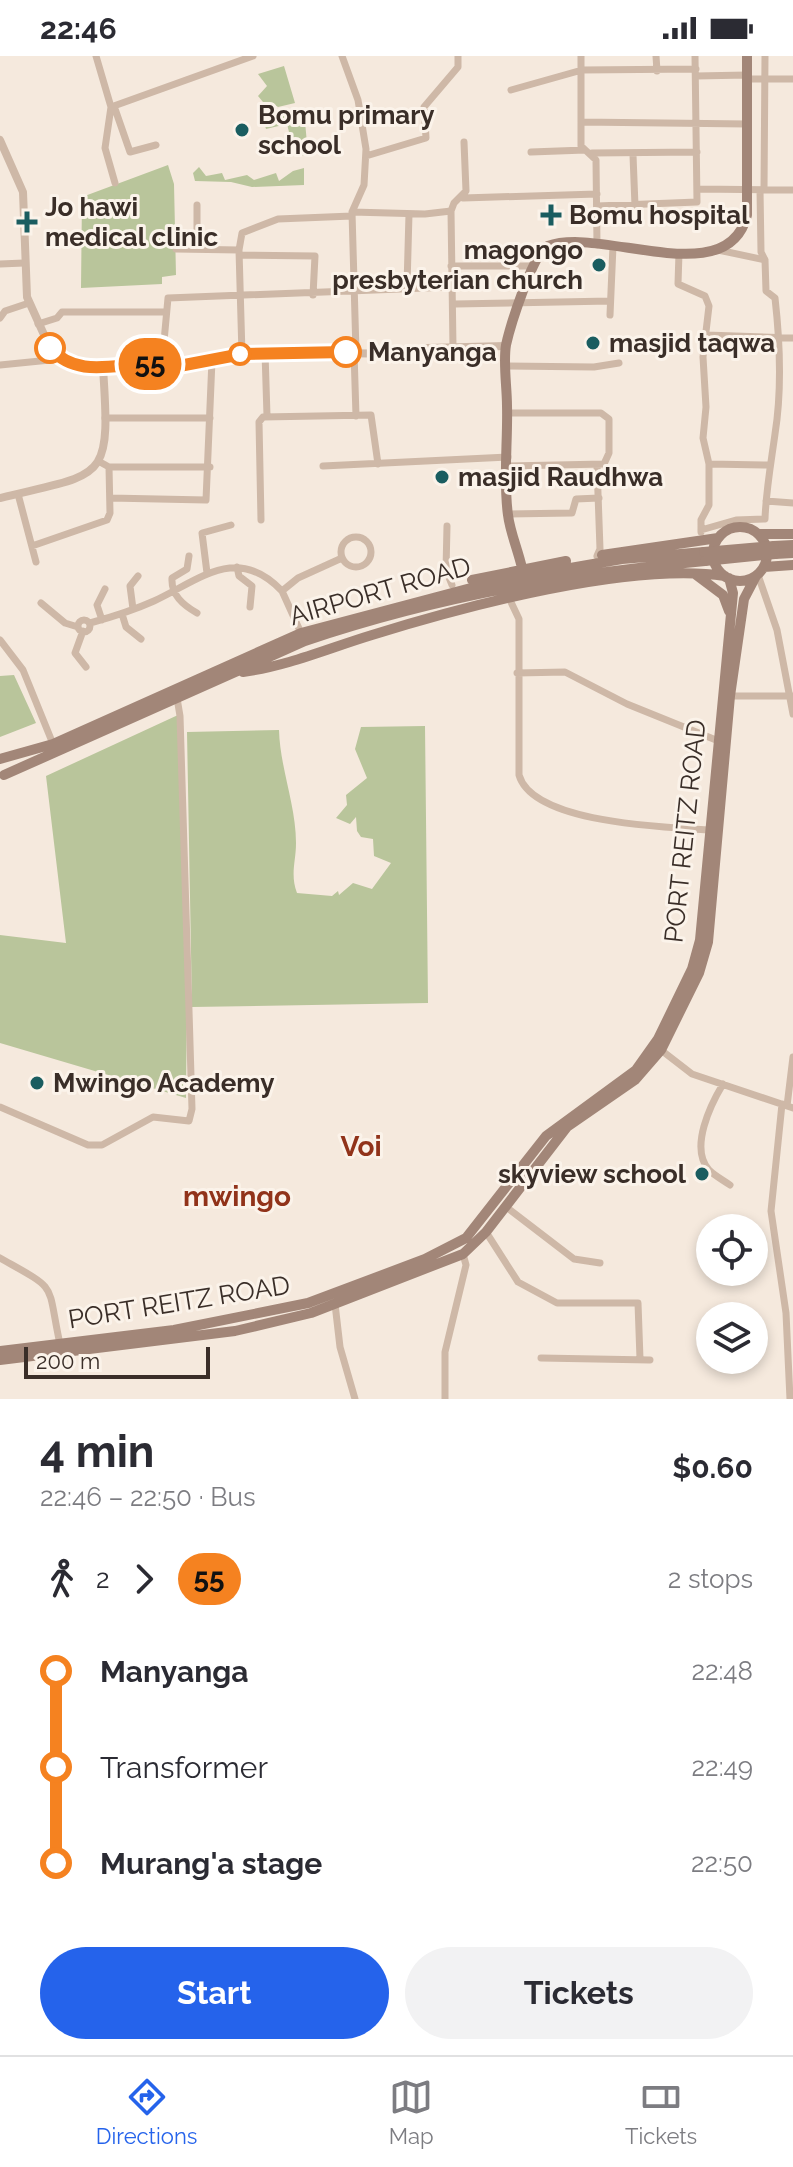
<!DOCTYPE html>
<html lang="en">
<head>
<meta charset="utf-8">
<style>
	body { margin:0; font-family:Raleway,sans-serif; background:#f2f2f3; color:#2b2b33; height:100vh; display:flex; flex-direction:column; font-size:30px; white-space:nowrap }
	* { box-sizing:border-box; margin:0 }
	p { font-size:26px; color:#7c7c81 }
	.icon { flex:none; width:44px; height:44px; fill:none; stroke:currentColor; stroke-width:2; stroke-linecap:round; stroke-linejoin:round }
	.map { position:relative; height:1343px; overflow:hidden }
	.panel { display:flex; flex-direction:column; background:#fff; flex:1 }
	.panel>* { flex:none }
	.badge { padding:0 16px; border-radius:26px; font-size:28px; line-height:52px }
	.controls { position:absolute; left:696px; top:1158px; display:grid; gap:16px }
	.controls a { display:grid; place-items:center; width:72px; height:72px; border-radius:50%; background:#fff; box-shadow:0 4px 12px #0003; font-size:40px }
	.scale { position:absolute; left:24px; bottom:20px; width:186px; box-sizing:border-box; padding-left:8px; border:4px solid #3a2e28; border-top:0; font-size:22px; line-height:28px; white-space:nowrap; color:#3a2e28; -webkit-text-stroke:6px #fbf3ea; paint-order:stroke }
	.map>.badge { position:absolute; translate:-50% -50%; box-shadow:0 0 0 4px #fff }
	.legs { display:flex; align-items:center; gap:12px; height:88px; padding:0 40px; font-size:26px }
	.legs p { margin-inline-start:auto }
	.head { display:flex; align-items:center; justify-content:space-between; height:136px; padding:0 40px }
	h1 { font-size:44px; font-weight:700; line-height:60px }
	.cta { display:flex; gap:16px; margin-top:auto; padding:16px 40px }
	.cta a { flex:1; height:92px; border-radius:48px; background:#2563eb; color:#fff; font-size:32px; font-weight:700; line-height:92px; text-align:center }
	.cta a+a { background:#f2f2f3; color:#2b2b33 }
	ul { padding:0 40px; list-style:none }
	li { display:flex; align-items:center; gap:28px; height:96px; font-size:30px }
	li i { display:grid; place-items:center; width:12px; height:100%; margin:0 10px; background:currentColor }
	li i::after { content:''; width:20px; height:20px; margin:-10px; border:6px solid; border-radius:50%; background:#fff }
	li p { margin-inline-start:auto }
	li:first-child i { background:linear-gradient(#0000 50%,currentColor 0) }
	li:last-child i { background:linear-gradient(currentColor 50%,#0000 0) }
	.status { display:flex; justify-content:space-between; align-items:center; height:56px; padding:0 40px; background:#fff; direction:ltr }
	.status svg { height:22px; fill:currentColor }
	.menu { display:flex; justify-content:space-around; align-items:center; height:112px; border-top:2px solid #e1e1e2; background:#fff; font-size:22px; color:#7c7c81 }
	.menu a { display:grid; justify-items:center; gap:4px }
	.menu .active { color:#2563eb }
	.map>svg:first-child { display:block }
	.green { fill:#b9c59b }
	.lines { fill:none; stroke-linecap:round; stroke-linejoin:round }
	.minor { stroke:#ceb8a7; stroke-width:7 }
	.tertiary { stroke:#ceb8a7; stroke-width:8 }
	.secondary { stroke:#a28678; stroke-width:10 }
	.secondary-bridge { stroke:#a28678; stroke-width:10 }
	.line-1-casing { stroke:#fff; stroke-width:18 }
	.line-1 { stroke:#f58220; stroke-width:12 }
	.poi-dot { fill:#1a5d60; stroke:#fbf3ea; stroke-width:3 }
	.stop-1-dot { fill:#fff; stroke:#f58220; stroke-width:4 }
	.labels { text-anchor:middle; stroke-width:6; stroke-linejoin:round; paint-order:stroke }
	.poi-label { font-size:26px; font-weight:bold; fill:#3a2e28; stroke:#fbf3ea; text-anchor:start }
	.stop-label { font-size:26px; font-weight:bold; fill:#3a2e28; stroke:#fbf3ea; text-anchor:start }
	.street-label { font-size:26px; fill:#3a2e28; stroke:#fbf3ea }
	.neighbourhood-label { font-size:28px; font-weight:bold; fill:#91331a; stroke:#fbf3ea }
</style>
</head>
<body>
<div class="status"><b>22:46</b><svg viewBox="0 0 49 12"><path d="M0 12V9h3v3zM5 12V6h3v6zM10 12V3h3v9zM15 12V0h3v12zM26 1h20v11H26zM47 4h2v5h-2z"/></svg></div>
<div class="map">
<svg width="793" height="1343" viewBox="0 0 793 1343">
	<rect width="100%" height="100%" fill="#f5e9dd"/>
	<!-- green -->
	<path class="green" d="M284,10L295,47L278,51L272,47L267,54H260L263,46L258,40L267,30L258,18Z
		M304,55L308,98L297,101L283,84L290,80L287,68L266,73L263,63Z
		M168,109L174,128L176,219L162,221V228L81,232L82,141Z
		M199,111L206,120L222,117L225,124L247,119L254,124L276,117L279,125L293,115L304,112V129L252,131L231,126L195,125L193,117Z
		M14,619L36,667L0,681V620Z
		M178,659L187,931L186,1042L0,987V879L66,887L46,720Z
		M425,670L428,947L192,951L187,676L279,674C280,712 296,749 296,787C296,806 290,818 297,837L332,840L338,835L339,839L353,827L372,833L391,807L374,800L373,783L361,781L357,775L356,761L350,768L336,762L347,749L346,739L367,722L355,693L361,671Z"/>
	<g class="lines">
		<!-- minor -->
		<path class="minor" d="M96,0L111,51L105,92L115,127
			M342,0L358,44L366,93L364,129L352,156L356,296
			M581,0V90L596,104L597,189
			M656,0L657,15
			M696,20L747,19
			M747,23H793
			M511,34L582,14L696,13
			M114,50L130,96L156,89
			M111,51L253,0
			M581,66L747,68
			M531,96L585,94
			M592,97L697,96
			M633,99L635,150
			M366,100L426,82L424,51L458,11V0
			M698,133L793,134
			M764,134L765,0
			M463,142L597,138
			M597,150L697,146L695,0
			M352,156L425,158L451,155
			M176,193L239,194L242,298
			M197,193V149
			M239,194L242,177L278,163L352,160
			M718,194L765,204
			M679,197L678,228L705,240L709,250L703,301L706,351L703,382L709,408V449L701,464V476
			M240,199L315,200L313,239
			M0,208L24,207
			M451,210H532
			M407,230L409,158
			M455,248L610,245
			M610,259L613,190
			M0,262L5,255L29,247
			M38,268L57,262L62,256H165
			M706,279L793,282
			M453,291L451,155L454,147L466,135L464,86
			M265,296L267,360
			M354,296L356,360
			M162,307L168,242L451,231
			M0,309L60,303
			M507,310L594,311L619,307
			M508,357H601L609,363V397L604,408L508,410
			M105,362H210
			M100,406L109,411H210
			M709,408L768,409
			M323,410L508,401
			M597,410L600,493L597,500
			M18,438L36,506
			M110,442L206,444L212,304
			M766,445L793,447
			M508,458L572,457L576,443L599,442
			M261,464L259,366L263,361L371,359L378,408
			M447,470L446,514L452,529
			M701,474L736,464L765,463C766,434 771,407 775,378C782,334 780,286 775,242L766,235L765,204L761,196L760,134
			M341 496a15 15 0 1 1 30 0a15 15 0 1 1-30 0Z
			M32,490L107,464L110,457L109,411
			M189,500L187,513L172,522C171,539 183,549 197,557
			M237,511L239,520L252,530L250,551
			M207,517L202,477L231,469
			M758,519L777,574L793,658
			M510,544L519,563V719C533,768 667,771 710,774
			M41,547L65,567L78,571
			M133,553L130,530L138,520
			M122,558L126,571L141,583
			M102,564L97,549L105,533
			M78 570a6 6 0 1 1 12 0a6 6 0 1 1-12 0Z
			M90,567C112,561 134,554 154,545C201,523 237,488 282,535
			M83,575L75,597L86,611
			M301,577L282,535L298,522L342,502
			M0,584L23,614L53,688
			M517,617L565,616L627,648L716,684
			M730,640H793
			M661,994L692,1018L793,1052
			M723,1028C711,1048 689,1092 709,1114C715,1120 723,1124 730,1129
			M782,1048L771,1155L786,1257L790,1343
			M787,1050L793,1001
			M0,1051L88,1089H102L153,1061L189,1065L192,1053L180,660L177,642
			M505,1150L574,1203L600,1207
			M486,1176L518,1226L557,1247H638L640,1303
			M0,1202C60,1236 46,1224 60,1288
			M335,1248L340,1291L355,1343
			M541,1302L650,1304
			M445,1343V1296L466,1209L463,1198"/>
		<!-- tertiary -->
		<path class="tertiary" d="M0,84L23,136L27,241L50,292L60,303L80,311L162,307L174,311L265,296L404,298L427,292L506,290
			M0,442C105,416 111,428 103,312"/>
		<!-- secondary -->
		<path class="secondary" d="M713 498a27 27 0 1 1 54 0a27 27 0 1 1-54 0Z
			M759,478H793
			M774,490L793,489
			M775,498L793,497
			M602,499L718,482
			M764,511L793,509
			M522,512C518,494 510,476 508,459C503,424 508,385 507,350C507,331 503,307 506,289C510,271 533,196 548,190C601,170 728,237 747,159V0
			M695,518L723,539L729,555
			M472,524L566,505
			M243,616C288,610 329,592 372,579C466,550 629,506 725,520
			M0,703L53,688L301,577L501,524L622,503L704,496
			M4,719L305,585C435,541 569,517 705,505
			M0,1295L174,1274L308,1247L425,1203L466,1182L546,1080L636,1014L658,983L692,913L700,884L733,537L729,522
			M0,1304L235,1275L311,1257L463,1198L486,1176L567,1071L635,1024L661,994L699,917L708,886L730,640L744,543L756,520"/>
		<!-- secondary-bridge -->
		<path class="secondary-bridge" d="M704,496L774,490
			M705,505L775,498"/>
	</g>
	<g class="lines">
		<!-- line-1 casing -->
		<g class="line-1-casing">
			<path id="line-1" d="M50,292C84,330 133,298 174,311L242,298L346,296"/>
		</g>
		<!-- line-1 -->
		<use href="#line-1" class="line-1"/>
	</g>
	<!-- markers -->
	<g class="poi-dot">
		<circle cx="242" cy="74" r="8"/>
		<path d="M547 147h8v8h8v8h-8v8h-8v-8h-8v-8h8z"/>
		<path d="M23 154h8v8h8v8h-8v8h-8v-8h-8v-8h8z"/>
		<circle cx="599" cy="209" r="8"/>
		<circle cx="593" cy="287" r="8"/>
		<circle cx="442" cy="421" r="8"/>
		<circle cx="37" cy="1027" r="8"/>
		<circle cx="702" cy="1118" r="8"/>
	</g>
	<g class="stop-1-dot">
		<circle cx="50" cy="292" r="14"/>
		<circle cx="346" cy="296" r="14"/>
		<circle cx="240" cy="298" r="10"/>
	</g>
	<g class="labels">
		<!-- poi labels -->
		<g class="poi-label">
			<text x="258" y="68">Bomu primary<tspan x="258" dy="30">school</tspan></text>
			<text x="45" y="160">Jo hawi<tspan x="45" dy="30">medical clinic</tspan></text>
			<text x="569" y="168">Bomu hospital</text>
			<text x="583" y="203" text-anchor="end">magongo<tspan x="583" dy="30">presbyterian church</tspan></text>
			<text x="609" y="296">masjid taqwa</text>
			<text x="458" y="430">masjid Raudhwa</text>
			<text x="53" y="1036">Mwingo Academy</text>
			<text x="686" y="1127" text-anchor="end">skyview school</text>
		</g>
		<!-- stop labels -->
		<g class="stop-label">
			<text x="368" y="305">Manyanga</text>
		</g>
		<!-- street labels -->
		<g class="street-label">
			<text transform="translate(380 535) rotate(-16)" y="9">AIRPORT ROAD</text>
			<text transform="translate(685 775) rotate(-84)" y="9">PORT REITZ ROAD</text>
			<text transform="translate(179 1246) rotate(-9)" y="9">PORT REITZ ROAD</text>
		</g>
		<!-- neighbourhood labels -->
		<g class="neighbourhood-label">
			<text x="361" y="1100">Voi</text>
			<text x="237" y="1150">mwingo</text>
		</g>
	</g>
</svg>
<div class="controls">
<a><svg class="icon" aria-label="locate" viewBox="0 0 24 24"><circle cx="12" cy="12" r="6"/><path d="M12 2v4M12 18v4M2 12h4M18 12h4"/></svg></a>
<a><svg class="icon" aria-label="layers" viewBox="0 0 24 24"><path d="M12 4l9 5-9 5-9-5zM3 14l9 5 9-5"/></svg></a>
</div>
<div class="scale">200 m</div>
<b class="badge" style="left:150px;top:308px;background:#f58220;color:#111">55</b>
</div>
<section class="panel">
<div class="head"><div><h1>4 min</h1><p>22:46 – 22:50 · Bus</p></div><b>$0.60</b></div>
<div class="legs"><svg class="icon" aria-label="walk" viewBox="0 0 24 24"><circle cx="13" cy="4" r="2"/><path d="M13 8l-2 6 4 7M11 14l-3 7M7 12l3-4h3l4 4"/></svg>2<svg class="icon" aria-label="forward" viewBox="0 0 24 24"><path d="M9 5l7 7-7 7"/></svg><b class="badge" style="background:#f58220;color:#111">55</b><p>2 stops</p></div>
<ul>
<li><i style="color:#f58220"></i><b>Manyanga</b><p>22:48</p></li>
<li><i style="color:#f58220"></i><span>Transformer</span><p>22:49</p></li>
<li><i style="color:#f58220"></i><b>Murang'a stage</b><p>22:50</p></li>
</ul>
<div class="cta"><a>Start</a><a>Tickets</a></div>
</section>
<nav class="menu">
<a class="active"><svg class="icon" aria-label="directions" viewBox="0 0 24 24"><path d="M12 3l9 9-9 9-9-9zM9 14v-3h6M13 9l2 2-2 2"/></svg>Directions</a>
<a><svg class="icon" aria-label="map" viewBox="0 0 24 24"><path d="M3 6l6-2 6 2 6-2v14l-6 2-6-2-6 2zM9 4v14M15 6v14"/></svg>Map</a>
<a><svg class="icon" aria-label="tickets" viewBox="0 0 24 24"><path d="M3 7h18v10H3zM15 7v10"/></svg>Tickets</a>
</nav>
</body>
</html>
